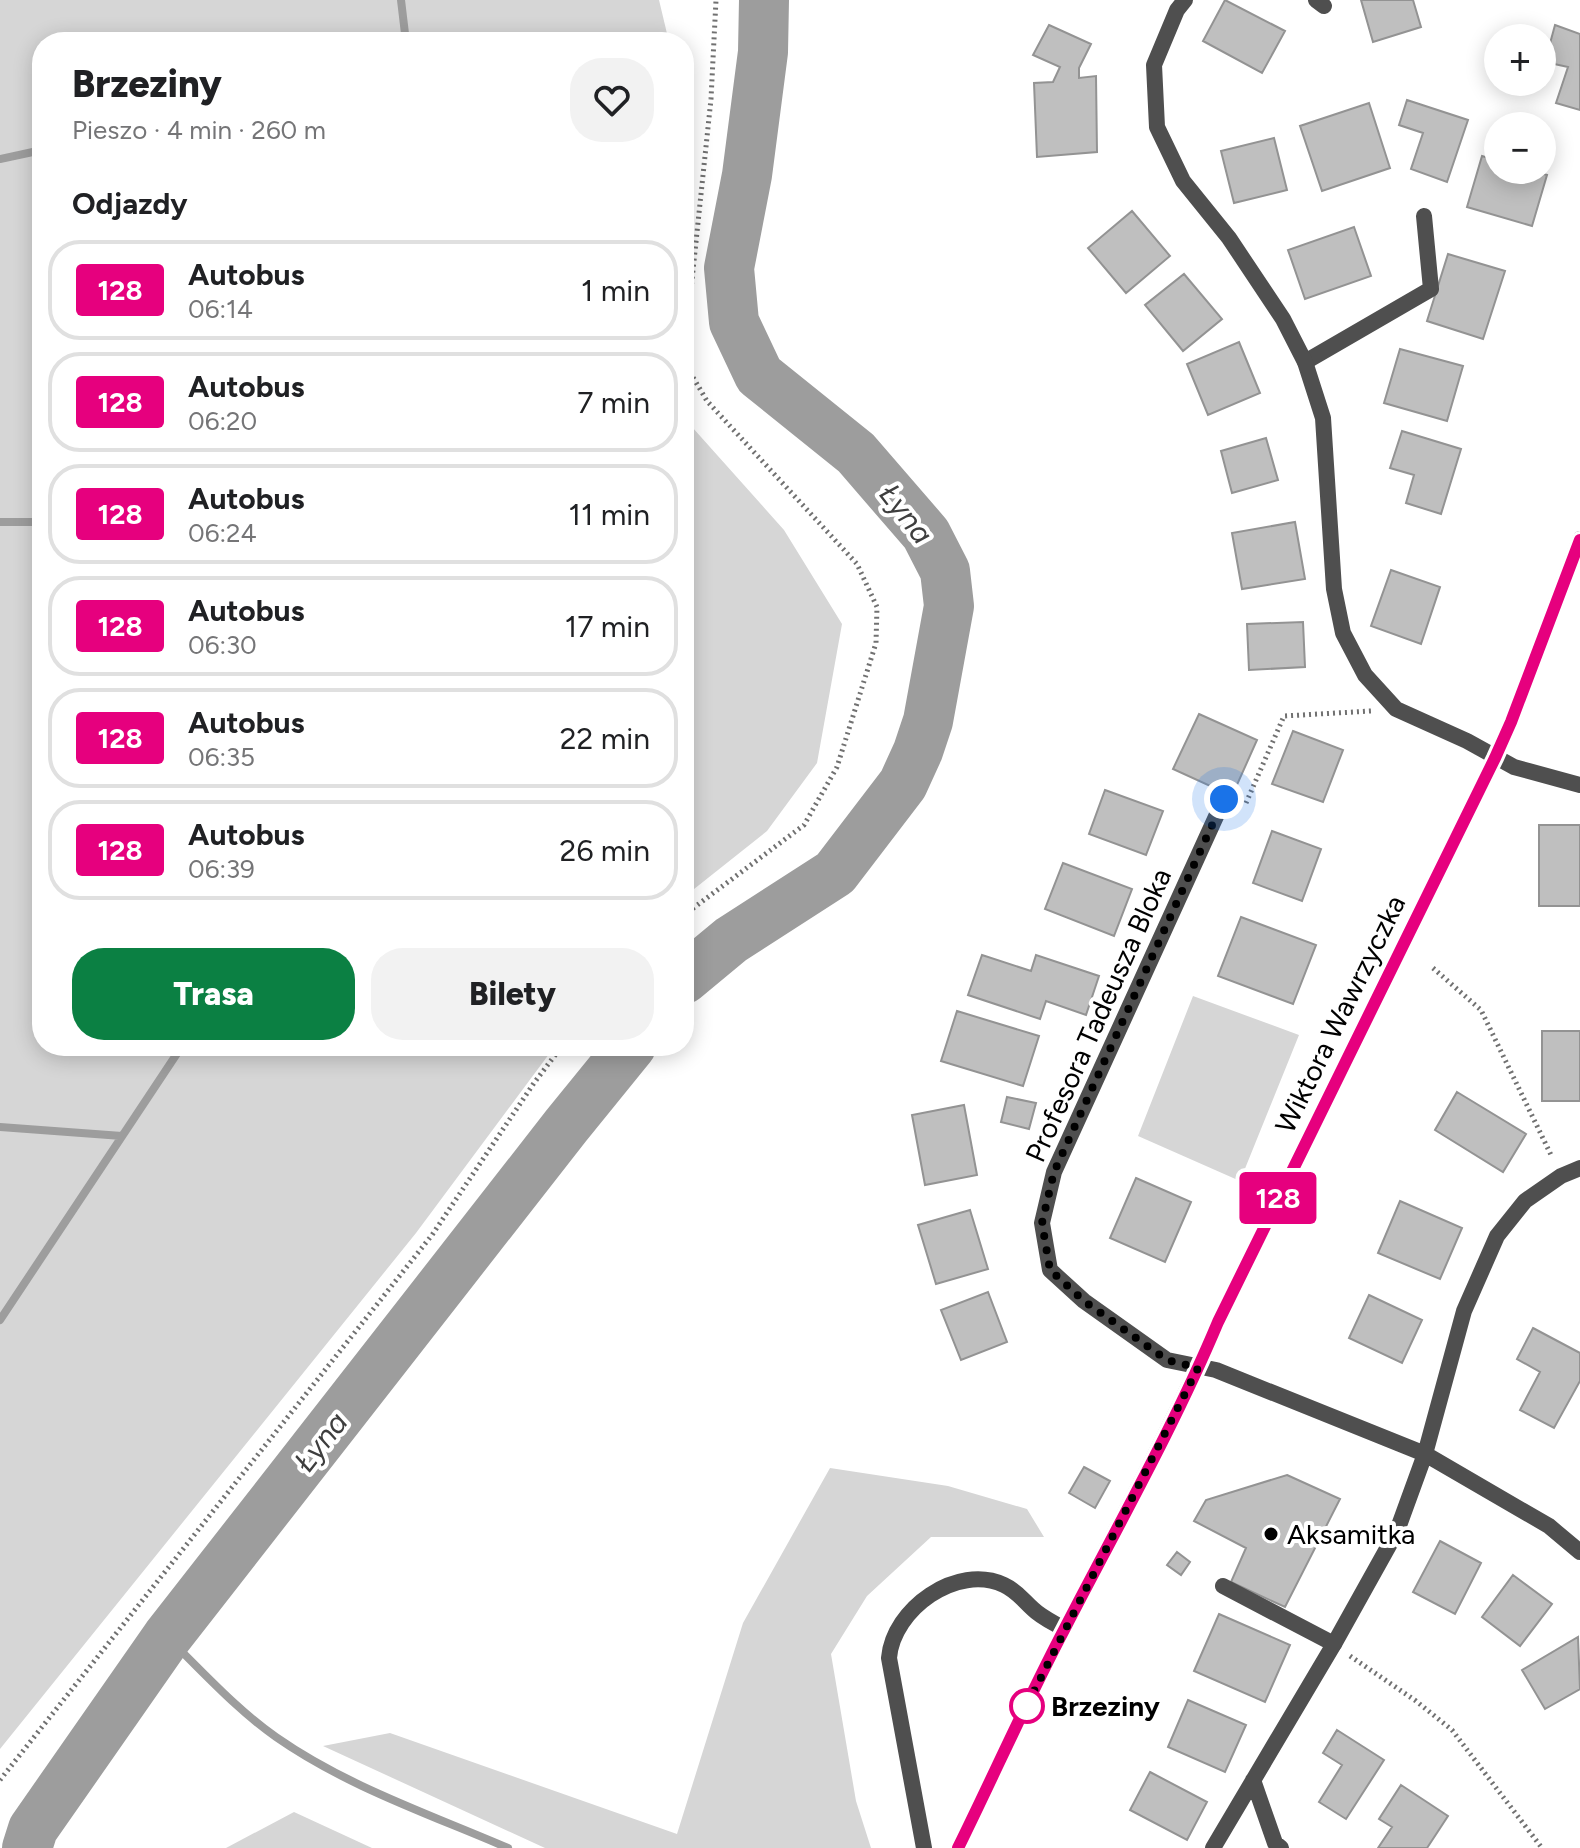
<!DOCTYPE html>
<html lang="pl">
<head>
<meta charset="utf-8">
<style>
	body { margin:0; font-family:Figtree,sans-serif; background:#f2f2f2; color:#202124; height:100vh; display:flex; flex-direction:column; font-size:30px; white-space:nowrap }
	* { box-sizing:border-box; margin:0 }
	p { font-size:26px; color:#757577 }
	.icon { flex:none; width:44px; height:44px; fill:none; stroke:currentColor; stroke-width:2; stroke-linecap:round; stroke-linejoin:round }
	.map { position:relative; flex:1; overflow:hidden }
	.side { position:absolute; left:32px; top:32px; width:662px; height:1024px; display:flex; flex-direction:column; background:#fff; border-radius:32px; box-shadow:0 4px 20px #0003 }
	.side>* { flex:none }
	.badge { padding:0 16px; border-radius:6px; font-size:28px; line-height:52px }
	.fabs { position:absolute; left:1484px; top:24px; display:grid; gap:16px }
	.fabs a { display:grid; place-items:center; width:72px; height:72px; border-radius:50%; background:#fff; box-shadow:0 4px 20px #0003; font-size:40px }
	.you { position:absolute; width:40px; height:40px; margin:-20px; border:6px solid #fff; border-radius:50%; background:#1a73e8; box-shadow:0 0 0 12px #1a73e833 }
	.map>.badge { position:absolute; translate:-50% -50%; box-shadow:0 0 0 4px #fff }
	h2 { padding:0 40px; font-size:30px; line-height:72px }
	.round { display:grid; place-items:center; flex:none; width:84px; height:84px; border-radius:32px; background:#f2f2f2 }
	.summary { display:flex; align-items:center; justify-content:space-between; height:136px; padding:0 40px }
	h1 { font-size:38px; font-weight:800; line-height:60px }
	.primary-button { display:flex; gap:16px; margin-top:auto; padding:16px 40px }
	.primary-button a { flex:1; height:92px; border-radius:32px; background:#0b8043; color:#fff; font-size:32px; font-weight:800; line-height:92px; text-align:center }
	.primary-button a+a { background:#f2f2f2; color:#202124 }
	ul { padding:0; list-style:none }
	li { display:flex; align-items:center; gap:24px; height:100px; margin:0 16px 12px; padding:0 24px; border:4px solid #e0e0e0; border-radius:32px }
	li div { flex:1 }
	li b { display:block; font-size:30px }
	li em { font-style:normal }
	li .badge { min-width:88px; font-weight:700; text-align:center }
	.map>svg:first-child { display:block }
	.green { fill:#d6d6d6 }
	.lines { fill:none; stroke-linecap:round; stroke-linejoin:round }
	.stream { stroke:#9d9d9d; stroke-width:8 }
	.river { stroke:#9d9d9d; stroke-width:50 }
	.building { fill:#bfbfbf; stroke:#939393; stroke-width:2 }
	.path { stroke:#717171; stroke-width:5; stroke-dasharray:2 4; stroke-linecap:butt }
	.service { stroke:#4f4f4f; stroke-width:16 }
	.minor { stroke:#4f4f4f; stroke-width:16 }
	.line-casing { stroke:#fff; stroke-width:18 }
	.line { stroke:#e6007e; stroke-width:12 }
	.walk { stroke:#000; stroke-width:8; stroke-dasharray:0 14.4 }
	.poi-dot { fill:#000; stroke:#fff; stroke-width:3 }
	.stop-dot { fill:#fff; stroke:#e6007e; stroke-width:4 }
	.labels { text-anchor:middle; stroke-width:8; stroke-linejoin:round; paint-order:stroke }
	.street-label { font-size:28px; fill:#000; stroke:#fff }
	.poi-label { font-size:28px; fill:#000; stroke:#fff; text-anchor:start }
	.stop-label { font-size:28px; font-weight:bold; fill:#000; stroke:#fff; text-anchor:start }
	.water-label { font-size:30px; font-style:italic; fill:#3e3e3e; stroke:#fff }
</style>
</head>
<body>
<div class="map">
<svg width="1580" height="1848" viewBox="0 0 1580 1848">
	<rect width="100%" height="100%" fill="#fff"/>
	<!-- green -->
	<path class="green" d="M0,0H659L669,42H42V1046H555L416,1233L0,1749Z
		M684,418L784,530L842,624L817,763L767,831L684,897Z
		M1193,996L1299,1035L1240,1181L1138,1136Z
		M830,1468L948,1486L1027,1509L1044,1537H931L867,1596L831,1654L856,1801L871,1848H545L323,1746L390,1733L677,1834L743,1623Z
		M294,1812L372,1848H226Z"/>
	<g class="lines">
		<!-- stream -->
		<path class="stream" d="M401,0L406,42
			M0,159L42,150
			M0,522H42
			M0,1127L122,1136
			M0,1320L182,1046
			M167,1637C202,1671 236,1709 276,1737C346,1786 429,1814 508,1848"/>
		<!-- river -->
		<path class="river" d="M684,979L731,940L835,873L903,784L918,751L928,721L949,606L945,571L926,534L856,453L759,375L734,322L729,268L747,175L763,52L764,0
			M27,1848L33,1829L167,1637L566,1126L631,1046"/>
	</g>
	<!-- building -->
	<path class="building" d="M1225,0L1285,31L1262,73L1203,41Z
		M1361,0H1413L1421,27L1373,42Z
		M1049,25L1091,44L1079,68V78L1096,76L1097,152L1037,157L1034,83L1053,82L1060,67L1033,55Z
		M1555,25L1580,34V110L1556,103L1568,67L1545,62Z
		M1407,100L1468,120L1447,182L1411,169L1423,133L1399,125Z
		M1369,103L1390,168L1322,191L1300,126Z
		M1274,138L1287,190L1234,203L1221,151Z
		M1482,156L1498,161V170H1530L1547,175L1532,226L1467,207Z
		M1132,211L1170,256L1126,293L1088,248Z
		M1354,227L1371,276L1305,299L1288,250Z
		M1448,254L1505,271L1483,339L1427,321Z
		M1184,274L1222,319L1183,351L1145,305Z
		M1239,342L1260,393L1208,415L1187,364Z
		M1400,349L1463,366L1447,421L1384,403Z
		M1402,431L1461,449L1441,514L1406,503L1414,475L1390,468Z
		M1266,438L1278,480L1232,493L1221,451Z
		M1295,522L1305,579L1242,589L1232,533Z
		M1391,570L1440,587L1421,644L1371,626Z
		M1303,622L1305,667L1249,670L1247,624Z
		M1199,714L1257,740L1232,796L1173,769Z
		M1293,731L1343,750L1323,802L1272,784Z
		M1105,790L1163,811L1146,855L1089,834Z
		M1539,825H1580V906H1539Z
		M1272,831L1321,849L1302,901L1253,883Z
		M1063,863L1132,889L1114,936L1045,909Z
		M1241,917L1316,945L1293,1004L1218,976Z
		M982,955L1031,971L1036,955L1099,976L1086,1015L1046,1001L1040,1019L968,995Z
		M957,1011L1039,1036L1023,1086L941,1061Z
		M1542,1031H1580V1101H1542Z
		M1457,1092L1526,1134L1503,1172L1435,1130Z
		M1007,1097L1036,1103L1029,1129L1001,1122Z
		M964,1105L977,1175L925,1185L912,1115Z
		M1136,1178L1191,1202L1165,1262L1110,1238Z
		M1400,1201L1462,1228L1440,1279L1378,1253Z
		M970,1210L988,1269L936,1284L918,1225Z
		M988,1292L1007,1342L961,1360L941,1310Z
		M1369,1295L1422,1320L1402,1363L1349,1338Z
		M1533,1328L1580,1353V1381L1554,1428L1520,1410L1540,1372L1517,1359Z
		M1084,1467L1110,1481L1095,1508L1069,1493Z
		M1287,1475L1340,1499L1285,1607L1231,1582L1246,1548L1194,1521L1206,1500Z
		M1440,1541L1481,1563L1455,1614L1413,1592Z
		M1177,1552L1190,1562L1181,1575L1167,1565Z
		M1513,1575L1552,1604L1520,1646L1482,1617Z
		M1219,1614L1290,1645L1265,1702L1194,1671Z
		M1578,1637L1580,1689L1545,1709L1522,1670Z
		M1188,1700L1246,1725L1225,1772L1168,1747Z
		M1337,1730L1384,1760L1346,1819L1319,1802L1342,1765L1323,1753Z
		M1150,1772L1207,1802L1187,1840L1130,1810Z
		M1401,1785L1448,1816L1427,1848H1378L1392,1827L1379,1819Z"/>
	<g class="lines">
		<!-- path -->
		<path class="path" d="M684,356L711,99L716,0
			M684,362L707,401L857,564L877,607L876,643L837,767L804,825L684,915
			M1246,803L1284,716L1371,711
			M1433,968L1481,1010L1552,1157
			M1350,1656L1416,1701L1452,1730L1542,1848
			M0,1780L432,1235L534,1083L562,1046"/>
		<!-- service -->
		<path class="service" d="M1316,0L1324,6
			M1305,362L1431,289L1424,216
			M1223,1586L1334,1644
			M924,1848L889,1658C893,1609 957,1563 1004,1585C1017,1591 1023,1600 1033,1609C1041,1617 1054,1623 1064,1629"/>
		<!-- minor -->
		<path class="minor" d="M1185,0L1177,10L1154,65L1157,127L1183,181L1229,238L1283,319L1305,362L1323,418L1334,589L1343,633L1365,675L1396,709L1467,741L1514,767L1580,785
			M1224,799L1054,1172L1042,1223L1050,1270L1084,1301L1167,1360L1216,1370L1425,1454L1549,1526L1580,1552
			M1253,1780L1275,1843L1281,1848
			M958,1848C994,1775 1027,1700 1065,1628C1117,1526 1173,1427 1218,1322L1495,758L1511,722L1580,539
			M1213,1848L1334,1644L1397,1531L1425,1454L1464,1311L1497,1236L1525,1201L1561,1176L1580,1168"/>
	</g>
	<g class="lines">
		<!-- line casing -->
		<g class="line-casing">
			<path id="line" d="M958,1848C994,1775 1027,1700 1065,1628C1117,1527 1174,1427 1218,1322L1495,758L1511,722L1580,540"/>
		</g>
		<!-- line -->
		<use href="#line" class="line"/>
		<!-- walk -->
		<path class="walk" d="M1027,1706L1024,1711L1198,1368L1167,1360L1084,1301L1050,1270L1042,1223L1054,1172L1224,799"/>
	</g>
	<!-- markers -->
	<circle class="poi-dot" cx="1271" cy="1534" r="8"/>
	<circle class="stop-dot" cx="1027" cy="1706" r="16"/>
	<g class="labels">
		<!-- street labels -->
		<g class="street-label">
			<text transform="translate(1340 1014) rotate(-64)" y="10">Wiktora Wawrzyczka</text>
			<text transform="translate(1098 1015) rotate(-66)" y="10">Profesora Tadeusza Bloka</text>
		</g>
		<!-- poi labels -->
		<g class="poi-label">
			<text x="1287" y="1544">Aksamitka</text>
		</g>
		<!-- stop labels -->
		<g class="stop-label">
			<text x="1051" y="1716">Brzeziny</text>
		</g>
		<!-- water labels -->
		<g class="water-label">
			<text transform="translate(906 514) rotate(52)" y="10">Łyna</text>
			<text transform="translate(321 1442) rotate(-52)" y="10">Łyna</text>
		</g>
	</g>
</svg>
<div class="fabs">
<a>+</a>
<a>−</a>
</div>
<div class="you" style="left:1224px;top:799px"></div>
<b class="badge" style="left:1278px;top:1198px;background:#e6007e;color:#fff">128</b>
<section class="side">
<div class="summary"><div><h1>Brzeziny</h1><p>Pieszo · 4 min · 260 m</p></div><a class="round"><svg class="icon" aria-label="heart" viewBox="0 0 24 24"><path d="M12 20l-8-8c-3-5 5-10 8-4 3-6 11-1 8 4z"/></svg></a></div>
<h2>Odjazdy</h2>
<ul>
<li><span class="badge" style="background:#e6007e;color:#fff">128</span><div><b>Autobus</b><p>06:14</p></div><em>1 min</em></li>
<li><span class="badge" style="background:#e6007e;color:#fff">128</span><div><b>Autobus</b><p>06:20</p></div><em>7 min</em></li>
<li><span class="badge" style="background:#e6007e;color:#fff">128</span><div><b>Autobus</b><p>06:24</p></div><em>11 min</em></li>
<li><span class="badge" style="background:#e6007e;color:#fff">128</span><div><b>Autobus</b><p>06:30</p></div><em>17 min</em></li>
<li><span class="badge" style="background:#e6007e;color:#fff">128</span><div><b>Autobus</b><p>06:35</p></div><em>22 min</em></li>
<li><span class="badge" style="background:#e6007e;color:#fff">128</span><div><b>Autobus</b><p>06:39</p></div><em>26 min</em></li>
</ul>
<div class="primary-button"><a>Trasa</a><a>Bilety</a></div>
</section>
</div>
</body>
</html>
